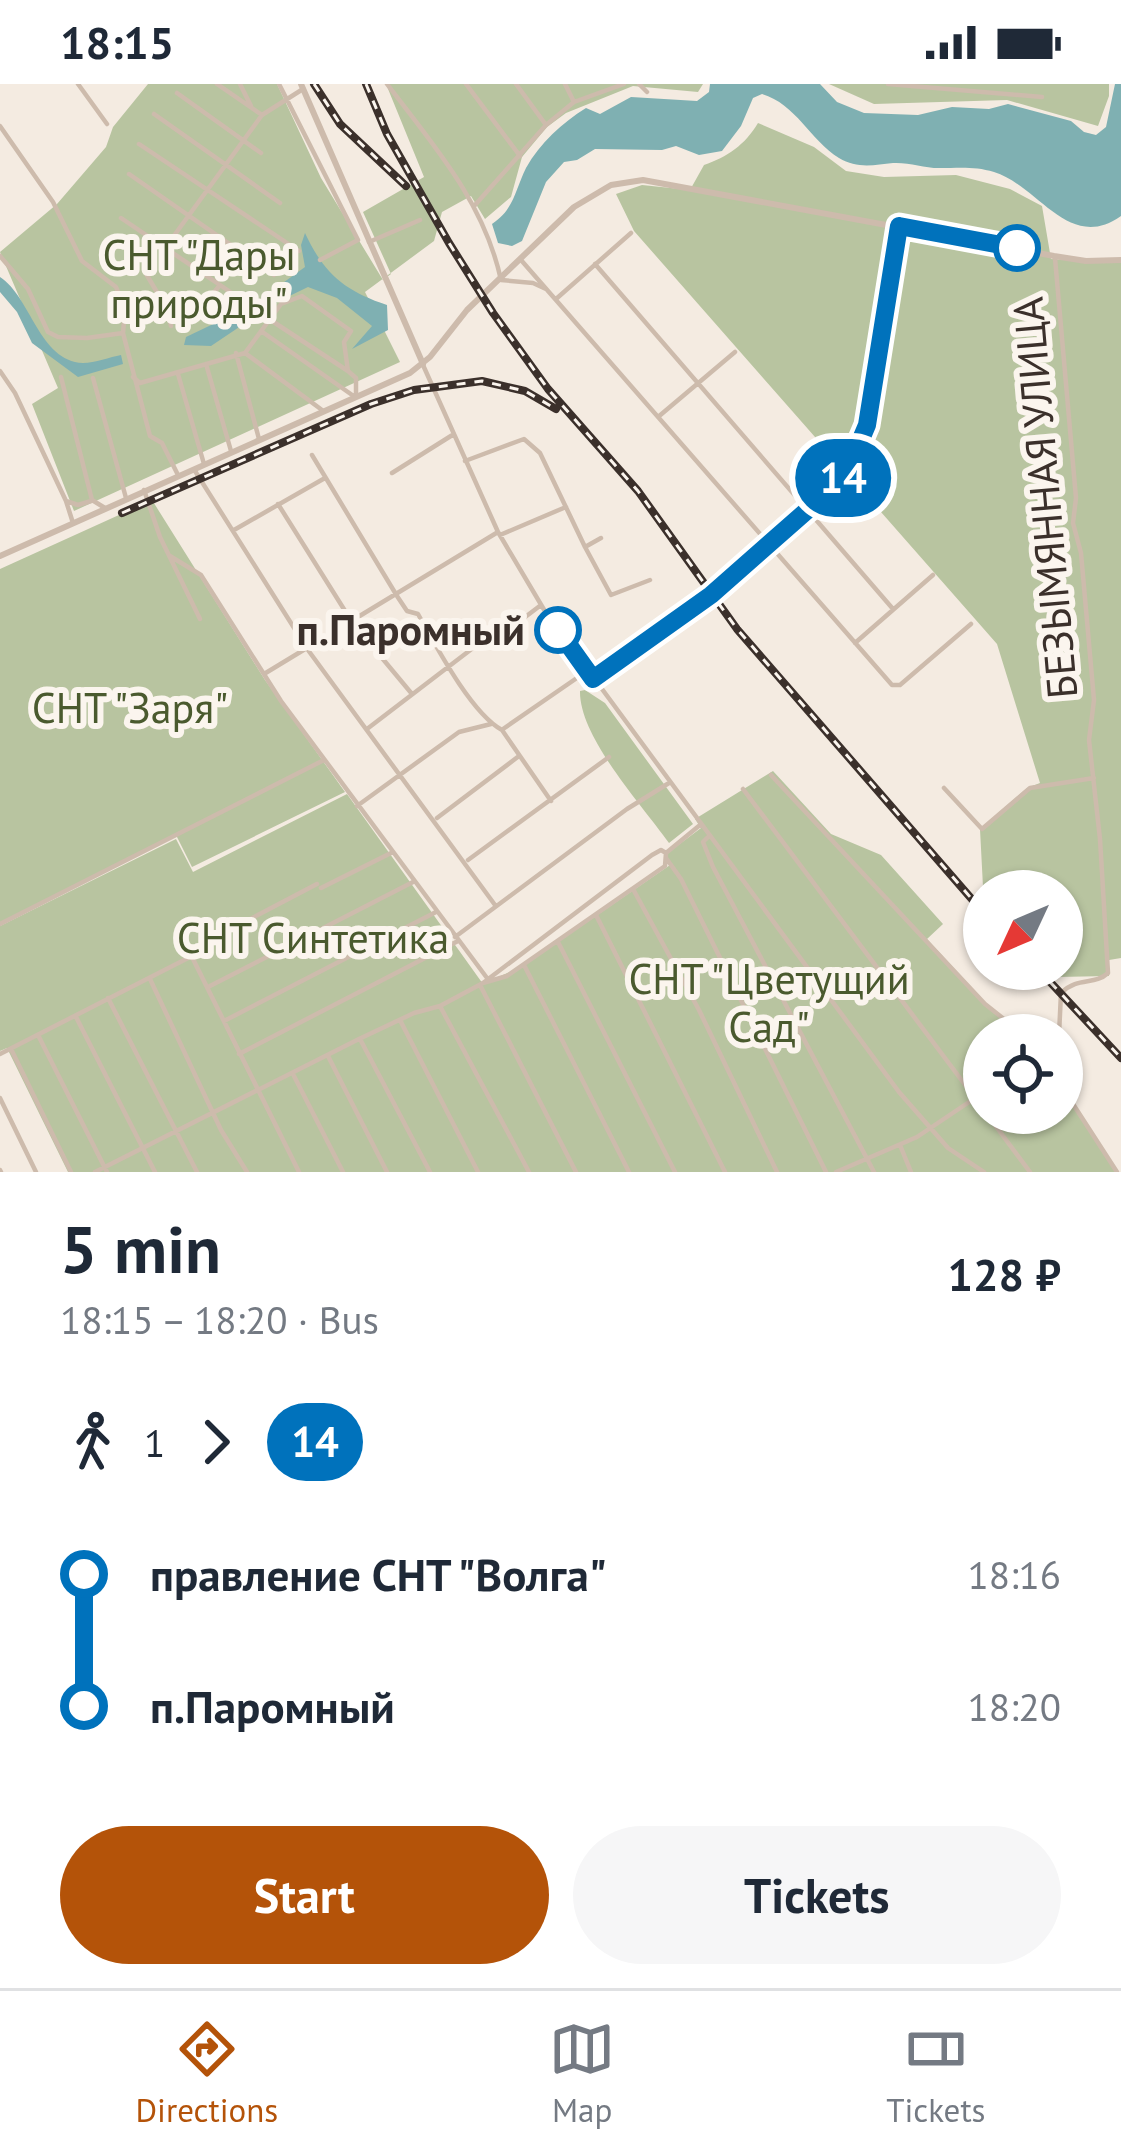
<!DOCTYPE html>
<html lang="en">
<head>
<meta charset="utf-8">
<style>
	body { margin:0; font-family:"PT Sans",sans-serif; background:#f6f6f7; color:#1f2937; height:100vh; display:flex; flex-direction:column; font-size:45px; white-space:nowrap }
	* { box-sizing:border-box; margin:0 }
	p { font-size:39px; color:#747a83 }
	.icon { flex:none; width:66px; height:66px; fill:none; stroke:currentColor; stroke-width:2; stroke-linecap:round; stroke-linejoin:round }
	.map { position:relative; height:1088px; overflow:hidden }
	.details { display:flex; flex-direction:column; background:#fff; flex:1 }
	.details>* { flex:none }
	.badge { padding:0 24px; border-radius:39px; font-size:42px; line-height:78px }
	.needle { width:78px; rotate:226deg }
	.tools { position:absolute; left:963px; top:786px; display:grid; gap:24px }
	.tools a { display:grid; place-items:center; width:120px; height:120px; border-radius:50%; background:#fff; box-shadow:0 3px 9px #0004; font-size:60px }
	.map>.badge { position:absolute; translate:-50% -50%; box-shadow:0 0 0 6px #fff }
	.legs { display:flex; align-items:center; gap:18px; height:132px; padding:0 60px; font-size:39px }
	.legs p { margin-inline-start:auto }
	.overview { display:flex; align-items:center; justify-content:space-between; height:204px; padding:0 60px }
	h1 { font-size:66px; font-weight:700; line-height:90px }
	.action { display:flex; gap:24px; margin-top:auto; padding:24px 60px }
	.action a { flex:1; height:138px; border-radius:72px; background:#b45309; color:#fff; font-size:48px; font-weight:700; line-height:138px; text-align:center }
	.action a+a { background:#f6f6f7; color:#1f2937 }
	ul { padding:0 60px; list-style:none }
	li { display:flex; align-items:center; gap:42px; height:132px; font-size:45px }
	li i { display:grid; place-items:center; width:18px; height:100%; margin:0 15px; background:currentColor }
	li i::after { content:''; width:30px; height:30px; margin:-15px; border:9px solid; border-radius:50%; background:#fff }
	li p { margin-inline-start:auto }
	li:first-child i { background:linear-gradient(#0000 50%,currentColor 0) }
	li:last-child i { background:linear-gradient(currentColor 50%,#0000 0) }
	.status { display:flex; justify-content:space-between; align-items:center; height:84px; padding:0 60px; background:#fff; direction:ltr }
	.status svg { height:33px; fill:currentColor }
	.menu { display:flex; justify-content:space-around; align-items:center; height:168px; border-top:3px solid #e0e1e3; background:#fff; font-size:33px; color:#747a83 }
	.menu a { display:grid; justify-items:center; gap:6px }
	.menu .on { color:#b45309 }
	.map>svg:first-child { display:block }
	.green { fill:#b8c4a0 }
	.water { fill:#7fb0b2 }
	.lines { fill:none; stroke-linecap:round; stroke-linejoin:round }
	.minor { stroke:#cdbbac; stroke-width:4.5 }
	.tertiary { stroke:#cdbbac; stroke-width:6 }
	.rail-casing { stroke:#3b302b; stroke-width:8 }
	.rail { stroke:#fbf5ee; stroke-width:3; stroke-dasharray:9; stroke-linecap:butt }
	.line-1-casing { stroke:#fff; stroke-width:27 }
	.line-1 { stroke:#0072bc; stroke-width:18 }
	.stop-1-dot { fill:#fff; stroke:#0072bc; stroke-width:6 }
	.labels { text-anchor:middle; stroke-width:12; stroke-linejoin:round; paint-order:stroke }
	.park-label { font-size:42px; fill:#4a5a2e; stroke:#fbf5ee }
	.street-label { font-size:42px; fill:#3b302b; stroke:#fbf5ee }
	.stop-label { font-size:42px; font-weight:bold; fill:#3b302b; stroke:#fbf5ee; text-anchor:end }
</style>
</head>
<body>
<div class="status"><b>18:15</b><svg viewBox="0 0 49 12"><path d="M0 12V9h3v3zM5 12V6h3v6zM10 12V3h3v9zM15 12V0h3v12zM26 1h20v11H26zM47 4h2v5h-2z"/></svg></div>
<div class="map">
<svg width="1121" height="1088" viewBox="0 0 1121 1088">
	<rect width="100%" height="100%" fill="#f4ebe1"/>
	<!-- green -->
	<path class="green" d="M148,0H277L321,94L383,196L391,190L363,128L424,93L386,0H703L698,8L633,2L566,29L547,43L522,73L511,113L485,135L471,112L442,128L434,157L365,208L400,278L74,427L32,320L58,304L0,168L57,120L106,63L113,43Z
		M829,0H1109V12L1098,42L1007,16L874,20Z
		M758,39L814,63L846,87L884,93L956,91L1010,105L1042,122L1051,175L1121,179V874L1109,876V892L1057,893L1051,885H1062V807H986L983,803L980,745L1027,704L1040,699L997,560L634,147L616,110L642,101L690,106L704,81C727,73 745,61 758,39Z
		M152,416L265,596L345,708L192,783L176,751L0,839V485Z
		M585,606L605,619L693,740L669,759C642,721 579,653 580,607Z
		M773,687L831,750L881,771L943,840L927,855L985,918L1025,951H984V1029H1062V1001L1117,1088H68L7,964L0,967V842L176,755L193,788L347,710L483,900L523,882L670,781L665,771L701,744L695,735Z"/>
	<!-- water -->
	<path class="water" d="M710,0H820L837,18L864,29L918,31L952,23L989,25L1008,20L1071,37L1084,48L1096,51L1106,43L1115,0H1121V132C1069,169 1039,102 994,88C975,82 959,84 939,84C924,84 908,78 893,79C874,81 857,85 839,74C810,56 796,20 762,10L753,14L741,42L722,67L699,71L676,62L662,66L595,65L577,76L564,78L546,98L522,157L512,162L498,159L492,140C514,126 515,106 526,84C540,59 562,39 586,24L600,30L631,13L697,17L709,8Z
		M305,149C324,190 345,207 387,221L388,246L352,265L372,242L337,214L308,203L275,219L211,262L184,261L186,253L251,222L305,183L301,161Z
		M0,193C31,213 39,277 83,279C95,279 110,273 121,271L123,280L78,293L32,259L17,228L0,208Z"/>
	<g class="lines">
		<!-- minor -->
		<path class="minor" d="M78,0L107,40
			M217,0L262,31
			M240,0L251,22
			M279,0L358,156L320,176
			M387,0C434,62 484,118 501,196L533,199L546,205
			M466,0L520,72
			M516,0L546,41
			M565,0L574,18
			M639,0L647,8
			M888,0L1042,13
			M177,9L261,69
			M154,30L280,119
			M0,42L53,118L82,177L116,203L125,226L123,249L150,352L162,359L178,391
			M139,60L299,167
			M129,90L274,191
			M475,121L546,41L574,18L624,0
			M121,134L248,220
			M369,158L420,136
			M165,164L262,31L303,5
			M0,172L28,205L48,248L58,253L87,254L123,249
			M1055,174L1076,414L1073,439L1081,469L1094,616L1089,656L1100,755L1108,889C1094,902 1079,892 1061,909L1059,951
			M521,176L892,601H900L971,540
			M595,180L893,525
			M145,188L167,225L185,215L207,217L220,201
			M556,215L631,149
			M167,225L171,242
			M272,237L348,287L356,294V313
			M261,247L355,313
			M236,269L259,355
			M245,269L322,326
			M206,280L231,367
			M423,281L498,448L546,529L899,1008L948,1064L984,1088
			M0,287L15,309L66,417
			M178,290L204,380
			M61,293L92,416L105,424
			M133,293L140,299L245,269L281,220L302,212L351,247L344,258L348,287
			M93,294L126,414
			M658,333L735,268
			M312,371L397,512L407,527L418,530C436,562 471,629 502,646L551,717
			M465,377L524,355L540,369L585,463L601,454
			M195,387L308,566L495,821
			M392,389L454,350
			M144,406L160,453L200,535
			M278,420L352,538L412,610
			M73,439L66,417L78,421L91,417
			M234,446L325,394
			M500,451L566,423
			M585,463L611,511L650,496
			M170,472L201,491L281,617L487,894
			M855,559L933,491
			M264,590L498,448
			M593,595L711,511L845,393L866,348L899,142
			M367,645L503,541L516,540L541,521
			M503,645L587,587
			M771,691L985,920L1024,951
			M944,704L982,745L1030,704L1094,694
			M743,705L984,1026
			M357,722L459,648L491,640
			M437,734L519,672
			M707,754L703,758L713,783L874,1088
			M666,774L681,795L826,1088
			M468,776L609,673
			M321,804L391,769
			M633,805L699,926L777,1088
			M596,831L725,1088
			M0,840L324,676
			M455,853L627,725L669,699
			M558,858L675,1088
			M192,873L299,1088
			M524,881L629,1088
			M150,895L221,1046L247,1088
			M483,899L507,892L665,782L666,769L700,741
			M480,901L576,1088
			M210,902L413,798
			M108,914L197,1088
			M441,924L529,1088
			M76,933L155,1088
			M224,937L436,828
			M401,938L478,1088
			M38,951L107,1088
			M360,955L430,1088
			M11,965L71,1088
			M0,970L192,872L214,854L317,800
			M239,970L458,857
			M328,972L387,1088
			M294,992L343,1088
			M1062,1003L1117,1088
			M0,1014L36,1088
			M986,1029L1030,1088
			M900,1061L911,1088
			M0,1086L1,1088
			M95,1088L359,955L414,929L440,922L483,899L652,771L661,766L666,769
			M836,1088L917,1053L984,1008"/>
		<!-- tertiary -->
		<path class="tertiary" d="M301,0L423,280
			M0,472L410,289L430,273L467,226L574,123L611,101L643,96L1054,172L1086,177L1121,176"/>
		<!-- rail casing -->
		<g class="rail-casing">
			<path id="rail" d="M314,0L340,40L406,102
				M366,0L387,50L449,159L493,229L548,305L638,407L737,545L984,829
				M122,429L371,320L414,306L482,297L525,307L556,325
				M1038,885L1121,974"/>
		</g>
		<!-- rail -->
		<use href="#rail" class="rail"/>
	</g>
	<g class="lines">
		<!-- line-1 casing -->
		<g class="line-1-casing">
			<path id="line-1" d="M558,546L593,595L711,511L845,393L867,341L899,142L1017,164"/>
		</g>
		<!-- line-1 -->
		<use href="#line-1" class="line-1"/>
	</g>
	<!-- markers -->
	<g class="stop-1-dot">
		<circle cx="1017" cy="164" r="21"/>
		<circle cx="558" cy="546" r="21"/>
	</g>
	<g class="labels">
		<!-- park labels -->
		<g class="park-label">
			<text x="199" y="186">СНТ "Дары<tspan x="199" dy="48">природы"</tspan></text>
			<text x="130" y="639">СНТ "Заря"</text>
			<text x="313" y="869">СНТ Синтетика</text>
			<text x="769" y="910">СНТ "Цветущий<tspan x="769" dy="48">Сад"</tspan></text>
		</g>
		<!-- street labels -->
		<g class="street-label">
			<text transform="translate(1045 414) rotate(-95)" y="15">БЕЗЫМЯННАЯ УЛИЦА</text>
		</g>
		<!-- stop labels -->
		<g class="stop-label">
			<text x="525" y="561">п.Паромный</text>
		</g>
	</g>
</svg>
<div class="tools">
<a><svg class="needle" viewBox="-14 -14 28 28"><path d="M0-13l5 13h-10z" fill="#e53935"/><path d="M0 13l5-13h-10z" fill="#747a83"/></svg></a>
<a><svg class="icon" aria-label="locate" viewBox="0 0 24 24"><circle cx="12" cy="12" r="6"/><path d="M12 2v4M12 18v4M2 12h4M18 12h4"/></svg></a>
</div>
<b class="badge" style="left:843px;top:394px;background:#0072bc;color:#fff">14</b>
</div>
<section class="details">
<div class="overview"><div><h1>5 min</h1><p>18:15 – 18:20 · Bus</p></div><b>128 ₽</b></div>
<div class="legs"><svg class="icon" aria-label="walk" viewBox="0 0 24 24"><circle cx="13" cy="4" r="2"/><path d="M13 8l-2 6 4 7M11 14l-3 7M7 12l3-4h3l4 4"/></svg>1<svg class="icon" aria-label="forward" viewBox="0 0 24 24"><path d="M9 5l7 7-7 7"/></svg><b class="badge" style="background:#0072bc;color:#fff">14</b></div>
<ul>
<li><i style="color:#0072bc"></i><b>правление СНТ &quot;Волга&quot;</b><p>18:16</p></li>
<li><i style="color:#0072bc"></i><b>п.Паромный</b><p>18:20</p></li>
</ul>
<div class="action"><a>Start</a><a>Tickets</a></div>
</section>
<nav class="menu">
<a class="on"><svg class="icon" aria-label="directions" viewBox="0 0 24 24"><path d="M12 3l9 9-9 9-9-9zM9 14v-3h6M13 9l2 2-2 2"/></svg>Directions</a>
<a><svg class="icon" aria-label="map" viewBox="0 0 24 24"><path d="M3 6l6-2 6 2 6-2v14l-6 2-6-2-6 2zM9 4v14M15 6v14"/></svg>Map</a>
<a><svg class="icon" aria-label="tickets" viewBox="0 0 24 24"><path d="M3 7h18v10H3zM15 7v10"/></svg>Tickets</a>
</nav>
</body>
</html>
